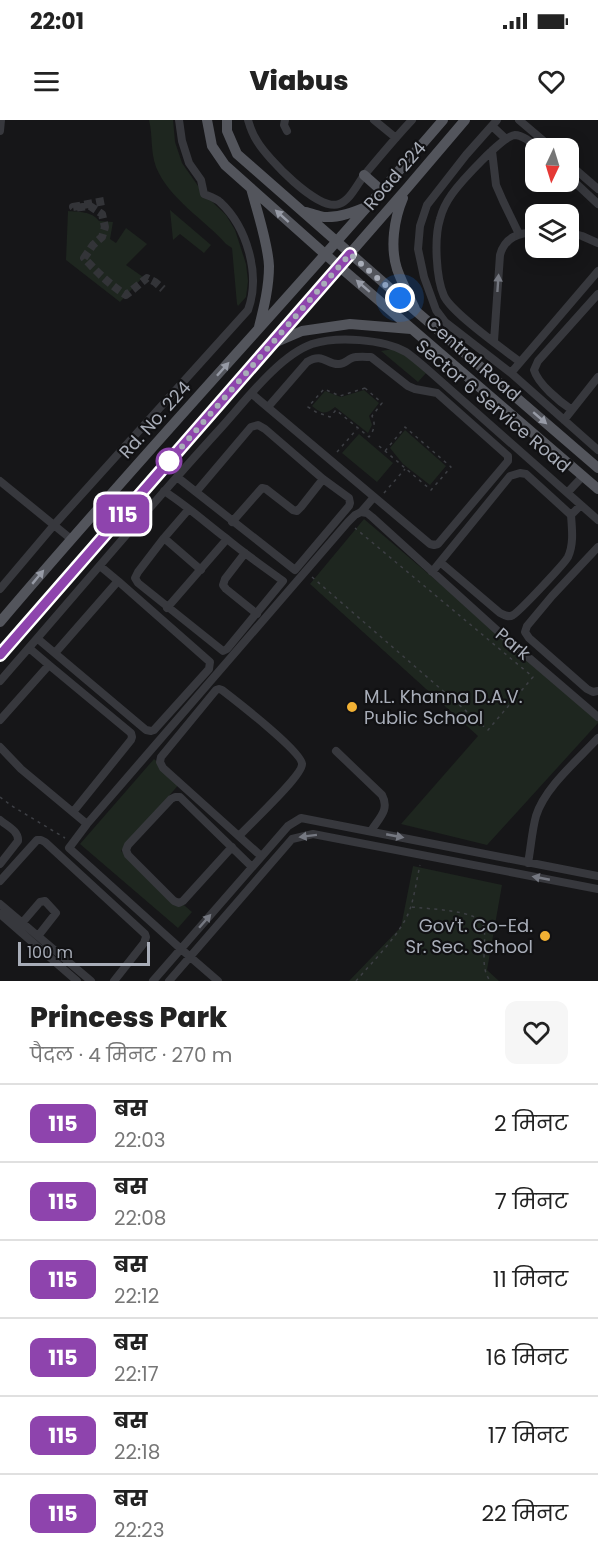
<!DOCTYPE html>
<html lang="hi">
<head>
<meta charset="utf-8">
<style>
	body { margin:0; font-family:Poppins,"Noto Sans Devanagari",sans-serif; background:#f6f6f6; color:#222; height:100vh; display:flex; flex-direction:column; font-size:22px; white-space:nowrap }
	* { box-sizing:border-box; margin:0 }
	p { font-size:20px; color:#767676 }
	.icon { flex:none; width:33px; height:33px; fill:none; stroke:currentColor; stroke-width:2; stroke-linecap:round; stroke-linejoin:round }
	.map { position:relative; height:861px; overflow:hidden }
	.panel { display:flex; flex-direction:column; background:#fff; flex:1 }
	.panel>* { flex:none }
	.badge { padding:0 12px; border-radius:9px; font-size:21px; line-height:39px }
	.needle { width:39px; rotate:184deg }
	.buttons { position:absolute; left:525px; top:18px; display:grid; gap:12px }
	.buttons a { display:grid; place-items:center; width:54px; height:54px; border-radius:12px; background:#fff; box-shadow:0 3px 15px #0003; font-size:30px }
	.scale { position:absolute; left:18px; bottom:15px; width:132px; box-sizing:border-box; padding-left:6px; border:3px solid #a8adb8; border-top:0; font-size:16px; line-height:21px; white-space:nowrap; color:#a8adb8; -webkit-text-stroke:4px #111113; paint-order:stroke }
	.you { position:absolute; width:30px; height:30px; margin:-15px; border:4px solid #fff; border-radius:50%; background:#1a73e8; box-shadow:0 0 0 9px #1a73e833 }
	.map>.badge { position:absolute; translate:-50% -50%; box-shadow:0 0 0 3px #fff }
	.round { display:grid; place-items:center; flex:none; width:63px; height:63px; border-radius:12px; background:#f6f6f6 }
	.summary { display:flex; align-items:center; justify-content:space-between; height:102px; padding:0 30px }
	h1 { font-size:28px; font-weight:800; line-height:45px }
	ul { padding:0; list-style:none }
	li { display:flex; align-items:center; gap:18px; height:78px; padding:0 30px; border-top:2px solid #e0e0e0 }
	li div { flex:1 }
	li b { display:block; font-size:22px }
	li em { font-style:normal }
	li .badge { min-width:66px; font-weight:700; text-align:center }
	.status { display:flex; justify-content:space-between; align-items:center; height:42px; padding:0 30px; background:#fff; direction:ltr }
	.status svg { height:16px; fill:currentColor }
	header { display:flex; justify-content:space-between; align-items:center; height:78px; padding:0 30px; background:#fff; font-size:27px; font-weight:800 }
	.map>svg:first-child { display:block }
	.green { fill:#1e261f }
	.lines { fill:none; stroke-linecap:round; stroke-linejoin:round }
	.minor-tunnel { stroke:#333438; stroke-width:8; stroke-dasharray:8 4; stroke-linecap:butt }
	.path { stroke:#3d3f44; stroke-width:1.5; stroke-dasharray:3 4.5; stroke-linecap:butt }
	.minor { stroke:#37383d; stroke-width:8 }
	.major { stroke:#53555c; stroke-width:10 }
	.oneway { fill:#979ba6 }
	.oneway2 { fill:#757881 }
	.line-casing { stroke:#fff; stroke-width:14 }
	.line { stroke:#8e44ad; stroke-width:9 }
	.walk { stroke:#a8adb8; stroke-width:6; stroke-dasharray:0 10.8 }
	.stop-dot { fill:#fff; stroke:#8e44ad; stroke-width:3 }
	.poi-dot { fill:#f2b134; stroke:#111113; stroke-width:2 }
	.labels { text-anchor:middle; stroke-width:4.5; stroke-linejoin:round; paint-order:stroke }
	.street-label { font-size:18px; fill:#a8adb8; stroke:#111113 }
	.poi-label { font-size:18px; fill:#a8adb8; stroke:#111113; text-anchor:start }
</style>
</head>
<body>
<div class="status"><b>22:01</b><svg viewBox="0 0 49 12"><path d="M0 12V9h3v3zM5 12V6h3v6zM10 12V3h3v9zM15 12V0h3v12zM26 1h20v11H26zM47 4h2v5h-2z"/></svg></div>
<header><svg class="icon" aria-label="menu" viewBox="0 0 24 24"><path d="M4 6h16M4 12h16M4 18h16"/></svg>Viabus<svg class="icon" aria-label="heart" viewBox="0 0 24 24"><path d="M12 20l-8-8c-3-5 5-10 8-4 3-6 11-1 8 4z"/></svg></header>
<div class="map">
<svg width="598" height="861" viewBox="0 0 598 861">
	<rect width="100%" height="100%" fill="#161618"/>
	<!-- green -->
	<path class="green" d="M149,0H173L175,22L182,43L203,73L226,95L235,110L246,144L248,161L246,177L238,186L237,184L232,128L226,124C204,99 169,79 156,47C150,30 153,16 149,0Z
		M170,90L211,125L204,133L180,114L173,120Z
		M68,91C78,92 92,91 99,101L113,102L110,119L116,123L126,108L147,124L126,145L143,157L120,182L66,140Z
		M399,228L427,252L418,262L381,231Z
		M364,270L379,283L369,296L372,305L368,313L335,287C325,295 322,294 312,286L325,271L341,277Z
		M405,310L446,346L430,365L403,344L390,328Z
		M359,314L393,343L377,362L342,333Z
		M364,399L598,598V603L487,725L401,704L478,616L310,464Z
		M154,639L181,662L121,731L192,792L178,808L80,724Z
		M413,746L502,765L487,850L499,861H349L401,807Z"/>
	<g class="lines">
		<!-- minor-tunnel -->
		<path class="minor-tunnel" d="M104,81L73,87L74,88L90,86L102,94L105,107L102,117L93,125L84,138C97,152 110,165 126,175L147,158L155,162L163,169"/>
		<!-- path -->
		<path class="path" d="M365,268L382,283L372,296C376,305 374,310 369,317L336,290L330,297L316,292L308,287L324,269L340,276Z
			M379,326L385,331L431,370L451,347L405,307L385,331
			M337,332L357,309
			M384,373L405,349
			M312,457L488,610L533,557L355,408
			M0,677L12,686L65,718
			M412,787C427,789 479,790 483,805C486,813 484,825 484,834C484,844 484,852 490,861
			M356,861C373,841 404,811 411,786C415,773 417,758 420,745"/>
		<!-- minor -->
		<path class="minor" d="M248,0C250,7 253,15 257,21C267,38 318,92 339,84C351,80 358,62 366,53C381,35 396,17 412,0
			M285,0L284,5L287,11
			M374,0L396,18
			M497,0L466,35L427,85L420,106L418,129L424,157L436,190L445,202L511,253L598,330
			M519,0L552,28
			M492,6L506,19
			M0,11L1,0
			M492,31L496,65L503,81L519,114
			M568,43L598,69
			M568,56L598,84
			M568,112L582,116L598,123
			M494,221L500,135C505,117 518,113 536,112
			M520,242C503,229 452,193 444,176C436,158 434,118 440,99C442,91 447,81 452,74C460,63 502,16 515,15C523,15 532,23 538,28
			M511,253L598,151
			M252,274L430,424L434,425L438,424L508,341V336L437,273L415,269L408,266L371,237C366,237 357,236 352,238C347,240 345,244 339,244C327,245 323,232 307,242L268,287
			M572,290C560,282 538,264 534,250L538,241L598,174
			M564,300L598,257
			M177,357L295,450L349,386L350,383L349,378L323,359L265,309L258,305L251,307L196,372
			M0,361L71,419
			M164,371C186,385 206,403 227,419C245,434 264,447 283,461L227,529L223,531L138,463L135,458L138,452L164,418L189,389
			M568,372L583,356
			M361,392L367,393L372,397L500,513L598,597
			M232,402L262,368L266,369L293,390L297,391L301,387L323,359
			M164,418L201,450
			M598,427L552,476L527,506L525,512L529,518L587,569L593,572L598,571
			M245,433L225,459L223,465L226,469L257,494
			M440,442L500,493C504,495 508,498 513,495C519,492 565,443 568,437C574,424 572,409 571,395
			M100,446L118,461
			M432,452L510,356L520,353L526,354L571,395L581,385
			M0,469L54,405L248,190C261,155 247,107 220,82C216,78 209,76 204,74L201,60L189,43L182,21L179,0
			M167,488L227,419
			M38,519L146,610L151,611L154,610L209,549L210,542L118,461L55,533
			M29,528L49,545
			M0,561C73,478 144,392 219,310C243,284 278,236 312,224C337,216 383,219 406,232C413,237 420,243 427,249L598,400
			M0,600L49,545L131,613L132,617L131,620L73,692
			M0,627L21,649L87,704
			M336,631L382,675C390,690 379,698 371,711
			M0,700C7,706 19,711 18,721L0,744
			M239,716C249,705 303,655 302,644C302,632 235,580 222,570L219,569L216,570L161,637L160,642L163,648L261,736
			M232,727L183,781L179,783L174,781L128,735L126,730L128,725L171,679L175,677H180L252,747
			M528,743C531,727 532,710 536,696C545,667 578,640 598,618
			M0,761L37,720H41L45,722L145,814L146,817L144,823L114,861
			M0,784L91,861
			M0,794L77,861
			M22,803L40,782L45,781L56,793L38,816
			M153,861L288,706L301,698L598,756
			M169,861L292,719L313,714L598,769
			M218,861L181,829L69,728L87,704L348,402L355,395L361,392L374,377"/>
		<!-- major -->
		<path class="major" d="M207,0L212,26L225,45L326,135L598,369
			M227,0V11L237,34L417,192L598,348
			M364,55L382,71
			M251,68C257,91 268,123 269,146C269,167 264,187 259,207
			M403,78C394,99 390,127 397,149C402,163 409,176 415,189
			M305,92C311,93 318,96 324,97C339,98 354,92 368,86
			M274,223L302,211L350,204L411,209
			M0,502C144,332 298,169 443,0
			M0,535L408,67L465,0"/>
	</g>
	<!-- one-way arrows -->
	<defs><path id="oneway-solid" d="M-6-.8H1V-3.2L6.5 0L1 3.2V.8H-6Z" transform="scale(1.5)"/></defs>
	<g class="oneway">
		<use href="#oneway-solid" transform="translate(282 96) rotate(-138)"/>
		<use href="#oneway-solid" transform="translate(363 166) rotate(-139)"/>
		<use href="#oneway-solid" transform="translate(223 249) rotate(-48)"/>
		<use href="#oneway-solid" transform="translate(540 298) rotate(41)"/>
		<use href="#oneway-solid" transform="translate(38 457) rotate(-50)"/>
	</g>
	<g class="oneway2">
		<use href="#oneway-solid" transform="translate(498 163) rotate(-86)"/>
		<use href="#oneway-solid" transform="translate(308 716) rotate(173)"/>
		<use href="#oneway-solid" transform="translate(395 716) rotate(11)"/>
		<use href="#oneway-solid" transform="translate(541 758) rotate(-169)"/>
		<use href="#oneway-solid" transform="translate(205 801) rotate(-49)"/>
	</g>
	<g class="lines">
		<!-- line casing -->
		<g class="line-casing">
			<path id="line" d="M0,535L350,134"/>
		</g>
		<!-- line -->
		<use href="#line" class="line"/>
		<!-- walk -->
		<path class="walk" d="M169,341L165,346L350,134L400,178"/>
	</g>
	<!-- markers -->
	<circle class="stop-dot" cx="169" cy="341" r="12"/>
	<g class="poi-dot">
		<circle cx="352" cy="587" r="6"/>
		<circle cx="545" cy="816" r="6"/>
	</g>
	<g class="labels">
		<!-- street labels -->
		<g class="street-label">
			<text transform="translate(395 56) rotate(-49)" y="6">Road 224</text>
			<text transform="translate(473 239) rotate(41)" y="6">Central Road</text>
			<text transform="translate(493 286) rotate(40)" y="6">Sector 6 Service Road</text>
			<text transform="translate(155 300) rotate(-48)" y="6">Rd. No. 224</text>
			<text transform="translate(513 524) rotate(40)" y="6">Park</text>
		</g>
		<!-- poi labels -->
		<g class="poi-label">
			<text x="364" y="583">M.L. Khanna D.A.V.<tspan x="364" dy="21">Public School</tspan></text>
			<text x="533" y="812" text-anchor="end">Gov't. Co-Ed.<tspan x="533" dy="21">Sr. Sec. School</tspan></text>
		</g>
	</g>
</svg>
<div class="buttons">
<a><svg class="needle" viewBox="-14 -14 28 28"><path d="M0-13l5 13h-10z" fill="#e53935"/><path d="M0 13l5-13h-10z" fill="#767676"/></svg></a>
<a><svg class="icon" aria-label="layers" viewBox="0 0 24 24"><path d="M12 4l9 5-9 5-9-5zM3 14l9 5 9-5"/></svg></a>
</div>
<div class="scale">100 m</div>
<div class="you" style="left:400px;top:178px"></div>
<b class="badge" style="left:123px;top:394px;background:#8e44ad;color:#fff">115</b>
</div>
<section class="panel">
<div class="summary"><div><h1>Princess Park</h1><p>पैदल · 4 मिनट · 270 m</p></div><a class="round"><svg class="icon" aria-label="heart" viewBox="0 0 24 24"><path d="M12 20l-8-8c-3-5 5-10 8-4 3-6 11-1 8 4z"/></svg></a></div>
<ul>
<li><span class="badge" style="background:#8e44ad;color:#fff">115</span><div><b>बस</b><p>22:03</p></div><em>2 मिनट</em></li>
<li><span class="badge" style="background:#8e44ad;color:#fff">115</span><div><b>बस</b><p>22:08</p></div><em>7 मिनट</em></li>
<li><span class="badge" style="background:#8e44ad;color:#fff">115</span><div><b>बस</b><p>22:12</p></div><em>11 मिनट</em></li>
<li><span class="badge" style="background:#8e44ad;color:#fff">115</span><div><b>बस</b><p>22:17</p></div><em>16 मिनट</em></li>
<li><span class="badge" style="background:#8e44ad;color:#fff">115</span><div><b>बस</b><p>22:18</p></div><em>17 मिनट</em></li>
<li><span class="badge" style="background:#8e44ad;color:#fff">115</span><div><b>बस</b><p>22:23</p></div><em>22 मिनट</em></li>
</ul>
</section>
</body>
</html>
